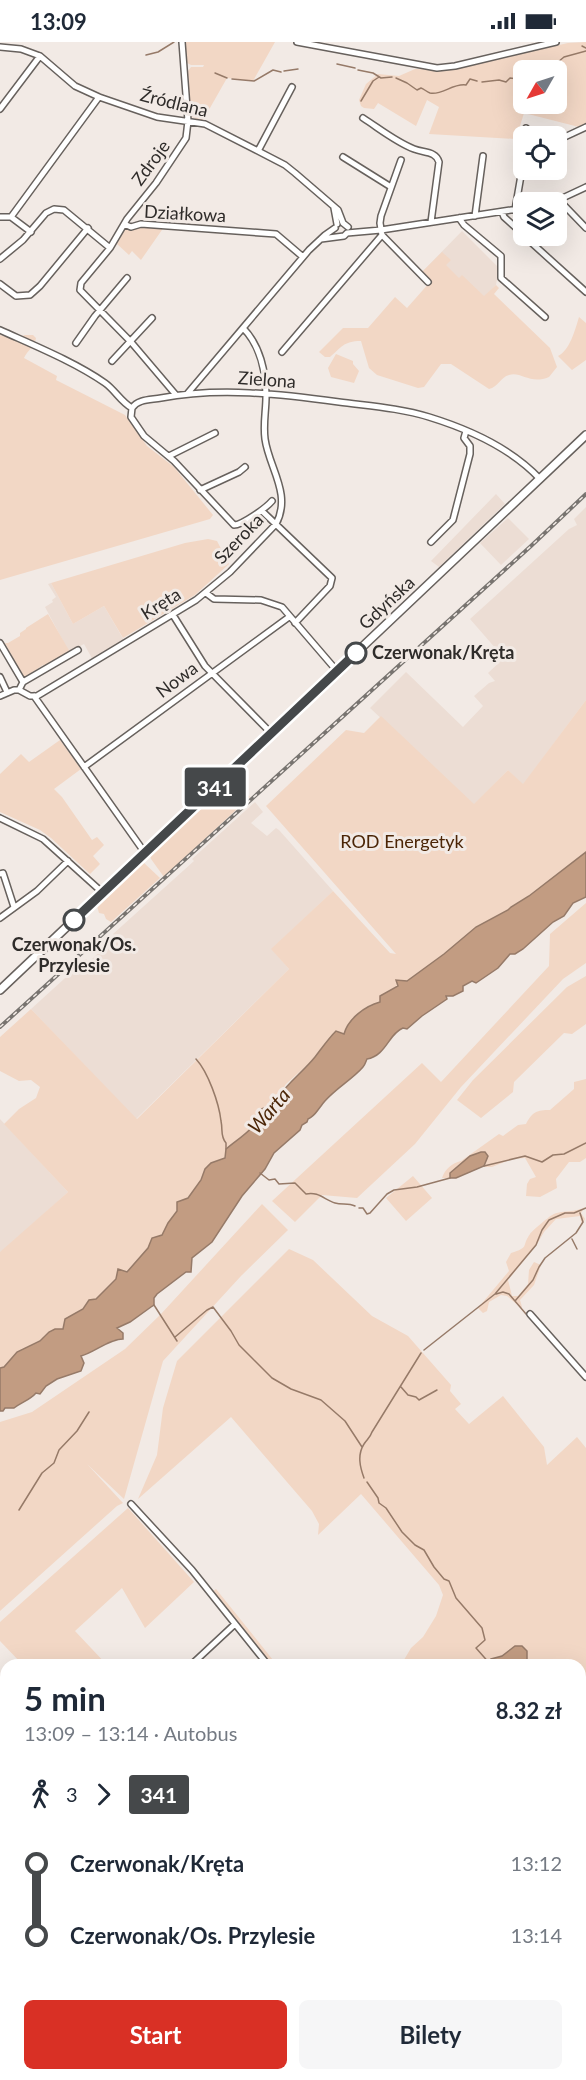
<!DOCTYPE html>
<html lang="pl">
<head>
<meta charset="utf-8">
<style>
	body { margin:0; font-family:Lato,sans-serif; background:#f6f6f7; color:#1f2937; height:100vh; display:flex; flex-direction:column; font-size:22px; white-space:nowrap }
	* { box-sizing:border-box; margin:0 }
	p { font-size:20px; color:#747a83 }
	.icon { flex:none; width:33px; height:33px; fill:none; stroke:currentColor; stroke-width:2; stroke-linecap:round; stroke-linejoin:round }
	.map { position:relative; flex:1; overflow:hidden }
	.drawer { position:absolute; left:0px; top:1617px; width:586px; height:422px; display:flex; flex-direction:column; background:#fff; border-radius:18px 18px 0 0; box-shadow:0 6px 24px #0002 }
	.drawer>* { flex:none }
	.badge { padding:0 12px; border-radius:4px; font-size:21px; line-height:39px }
	.needle { width:39px; rotate:231deg }
	.buttons { position:absolute; left:513px; top:18px; display:grid; gap:12px }
	.buttons a { display:grid; place-items:center; width:54px; height:54px; border-radius:9px; background:#fff; box-shadow:0 6px 24px #0002; font-size:30px }
	.map>.badge { position:absolute; translate:-50% -50%; box-shadow:0 0 0 3px #fff }
	.legs { display:flex; align-items:center; gap:9px; height:66px; padding:0 24px; font-size:20px }
	.legs p { margin-inline-start:auto }
	.head { display:flex; align-items:center; justify-content:space-between; height:102px; padding:0 24px }
	h1 { font-size:33px; font-weight:700; line-height:45px }
	.primary-button { display:flex; gap:12px; margin-top:auto; padding:12px 24px }
	.primary-button a { flex:1; height:69px; border-radius:9px; background:#d93025; color:#fff; font-size:24px; font-weight:700; line-height:69px; text-align:center }
	.primary-button a+a { background:#f6f6f7; color:#1f2937 }
	ul { padding:0 24px; list-style:none }
	li { display:flex; align-items:center; gap:21px; height:72px; font-size:22px }
	li i { display:grid; place-items:center; width:9px; height:100%; margin:0 8px; background:currentColor }
	li i::after { content:''; width:15px; height:15px; margin:-8px; border:4px solid; border-radius:50%; background:#fff }
	li p { margin-inline-start:auto }
	li:first-child i { background:linear-gradient(#0000 50%,currentColor 0) }
	li:last-child i { background:linear-gradient(currentColor 50%,#0000 0) }
	.status { display:flex; justify-content:space-between; align-items:center; height:42px; padding:0 30px; background:#fff; direction:ltr }
	.status svg { height:16px; fill:currentColor }
	.map>svg:first-child { display:block }
	.built { fill:#ecddd4 }
	.green { fill:#f2d7c5; fill-rule:evenodd }
	.water { fill:#c29c82; stroke:#967a68; stroke-width:1.5 }
	.lines { fill:none; stroke-linecap:round; stroke-linejoin:round }
	.stream { stroke:#967a68; stroke-width:1.5 }
	.minor-casing { stroke:#67615d; stroke-width:8 }
	.major-casing { stroke:#67615d; stroke-width:10 }
	.minor { stroke:#fff; stroke-width:5 }
	.major { stroke:#fff; stroke-width:7 }
	.rail-casing { stroke:#787470; stroke-width:4 }
	.rail { stroke:#f2eae5; stroke-width:1.5; stroke-dasharray:4.5; stroke-linecap:butt }
	.line-1-casing { stroke:#fff; stroke-width:14 }
	.line-1 { stroke:#45484a; stroke-width:9 }
	.stop-1-dot { fill:#fff; stroke:#45484a; stroke-width:3 }
	.labels { text-anchor:middle; stroke-width:6; stroke-linejoin:round; paint-order:stroke }
	.street-label { font-size:18px; fill:#2f2c2a; stroke:#f2eae5 }
	.stop-label { font-size:18px; font-weight:bold; fill:#2f2c2a; stroke:#f2eae5; text-anchor:start }
	.park-label { font-size:18px; fill:#4b2506; stroke:#f2eae5 }
	.water-label { font-size:20px; font-style:italic; fill:#4b2506; stroke:#f2eae5 }
</style>
</head>
<body>
<div class="status"><b>13:09</b><svg viewBox="0 0 49 12"><path d="M0 12V9h3v3zM5 12V6h3v6zM10 12V3h3v9zM15 12V0h3v12zM26 1h20v11H26zM47 4h2v5h-2z"/></svg></div>
<div class="map">
<svg width="586" height="2038" viewBox="0 0 586 2038">
	<rect width="100%" height="100%" fill="#f2eae5"/>
	<!-- built -->
	<path class="built" d="M462,189L499,226L496,243L465,276L421,231Z
		M496,452L505,462L439,525L431,519Z
		M586,465V658L523,743L508,728L474,763L370,666L406,630L463,685L483,664L474,654L489,641L495,639L488,631L504,616L470,577L569,487L577,483L574,477Z
		M508,476L529,497L501,523L480,501Z
		M51,541L73,582L104,564L125,600L93,618L84,602L69,610L45,565L53,560L52,558L56,555L48,542Z
		M255,760L263,770L251,781L267,794L276,786L279,788L333,849L272,907L289,927L136,1077L31,967L86,917L89,920L115,895L113,892L194,819L192,817Z
		M0,1077L68,1150L1,1211L0,1210Z"/>
	<!-- green -->
	<path class="green" d="M185,0H275L253,39L227,36L202,80L190,74L188,29L191,25H203L204,23H191L187,21Z
		M586,0V82L579,85L524,71L516,97L429,92L439,65L427,58L416,84L378,61L374,67L364,66L361,64L359,58L366,42L378,32L399,34L415,27L449,28L568,1ZM524,28H556V62H524Z
		M142,184L164,185L141,218L132,209L129,213L117,202L125,187Z
		M442,210L451,218L446,223L459,236L462,233L484,254L496,243L499,246L494,252L550,306L557,325L549,335C530,343 521,329 509,333C501,335 498,345 489,347L451,322H441L424,345L418,346L377,333L369,326L361,299C343,299 341,306 330,315H325L319,310L343,286H368L395,255L407,266L430,240L421,231Z
		M579,275L586,281V318L572,328L558,314C570,308 575,288 579,275Z
		M0,293L14,297L25,293H33L36,296C35,304 27,309 24,316L57,334L56,338L125,373L147,404L174,425L213,473L210,477L0,538Z
		M336,312L353,319V322L359,329L354,341L331,335L328,326Z
		M208,497L217,499L229,522L195,553L123,596L104,564L73,582L51,541L185,501Z
		M48,572L70,610L46,624L43,623L24,636L5,601H8L20,594V591L26,587V586Z
		M586,658V810L529,854L511,865L508,868L476,885L444,912L407,939L397,938L398,944C391,948 386,956 379,960C377,962 373,962 370,963C360,968 347,982 344,992L329,996L314,1017L286,1042L276,1058L249,1089L226,1107L225,1116L211,1121L205,1127L201,1138L168,1181L162,1193L152,1197L149,1206L127,1230L116,1237L96,1257L89,1258L83,1267L65,1277L63,1287H55L49,1290L40,1299L17,1310L4,1325L0,1326V1210L68,1150L4,1082L19,1067L36,1056L40,1045L31,1038L19,1039L0,1029V995L31,967L137,1077L289,927L271,907L333,849L390,911L396,912L266,764L346,688L364,691L381,674L474,762L508,728L523,742Z
		M60,698L81,727L54,747L62,755L92,798L97,795L104,803L93,814L100,822L90,832L51,796L40,788L0,770V732L21,712L29,720Z
		M232,735L250,755L164,835L151,817L150,813Z
		M143,820L160,836L111,880L106,877L104,872L99,871L97,864Z
		M586,861V921L563,937L461,1045L415,1102L357,1156L322,1153L295,1180L272,1159L422,1021L441,1040L549,924L550,892Z
		M586,934V982L572,992L564,991L514,1040L513,1050L481,1076L457,1058L473,1038L567,945Z
		M586,1037V1116L580,1120H569L556,1137L557,1146L540,1155L526,1154L527,1142L530,1137L536,1135L525,1116L512,1117L492,1125H484L488,1114L484,1110L470,1114L450,1131V1136H442C445,1127 452,1121 461,1119L499,1092L503,1094L518,1083L526,1082C532,1070 537,1068 550,1068L574,1047V1040Z
		M413,1134L432,1156L406,1179L386,1156Z
		M262,1162L288,1188L241,1234L163,1319L124,1457L87,1422L123,1461L117,1464L0,1569V1380L32,1370L125,1307L161,1272Z
		M585,1165L581,1171L585,1177L582,1183L580,1174L556,1177L544,1190L536,1204L508,1238L512,1254H518L528,1242L529,1228L534,1220L541,1223L534,1243L520,1258L522,1265L521,1266L507,1254L501,1253L489,1260L487,1269L483,1271L478,1266L509,1229L506,1220L511,1211C530,1205 521,1205 530,1192C531,1190 545,1178 548,1176C559,1166 573,1172 585,1165Z
		M289,1207L313,1218L372,1274L408,1294L451,1343L450,1349L461,1362L455,1367L469,1382L503,1354L544,1405L547,1423L577,1395L586,1406V1793L581,1798L580,1623H527V1609L511,1606C504,1616 495,1614 486,1620L488,1623H401L411,1606L423,1595L436,1574L443,1553L439,1543L361,1452L318,1493L319,1482L312,1469L231,1375L138,1457L157,1413L163,1366L177,1319Z
		M128,1466L194,1540L145,1586L122,1546L75,1589L107,1623H23L0,1599V1580Z
		M216,1547L277,1623H270L212,1550Z"/>
	<!-- water -->
	<path class="water" d="M586,810V855L573,861L564,874L553,880L523,907L515,912H510L498,926L476,941L472,939L463,944V949L453,954H446L447,957L422,974L407,987L403,986C389,991 386,1014 367,1017C366,1019 365,1023 363,1025C352,1038 330,1050 321,1064C316,1070 315,1074 308,1077L307,1080L302,1083L300,1088L274,1111L265,1127L242,1154L212,1200L192,1216L191,1230H186L157,1252L154,1256V1263L151,1265L130,1280L117,1286L123,1291V1297C109,1297 95,1310 81,1314L84,1321L81,1329L57,1337L46,1344L40,1352L36,1351C30,1358 22,1360 14,1366H5L3,1369H0V1326L4,1325L17,1310L40,1299L49,1290L55,1287H63L65,1277L83,1267L89,1258L96,1257L116,1237L118,1227L127,1230L148,1206L152,1196L162,1193L168,1181L177,1169V1160L188,1156L201,1138L205,1127L211,1121L225,1116L226,1107C240,1095 258,1086 261,1067L270,1064L271,1059L276,1058C288,1040 302,1031 315,1015C322,1006 328,997 336,989L344,992C348,977 365,964 380,960V954L398,944L396,938L407,939L444,912L476,885L508,868L511,865L529,854Z
		M481,1110H485L488,1114L484,1124L456,1136H450V1131L470,1114Z
		M515,1604H522L527,1609V1623H488L486,1621L491,1617L502,1614Z"/>
	<g class="lines">
		<!-- stream -->
		<path class="stream" d="M582,4L586,6
			M146,13L158,10L174,0
			M337,22L355,26
			M358,28L373,31L381,36L392,35
			M533,28H539
			M540,28L542,24L558,20L564,15L586,9
			M284,29L298,27
			M215,31L227,36
			M396,36L407,41L417,48L421,46C424,47 427,50 430,51C441,54 453,41 466,43L470,37L477,39
			M232,37L254,39L273,28L281,30
			M482,40L499,38L506,40L510,36L518,37L524,34
			M361,59L373,39L379,35
			M196,1017C208,1030 219,1061 221,1079C223,1088 220,1094 226,1101V1107
			M484,1124L525,1114L542,1120L553,1113L564,1112L586,1101
			M260,1131L269,1138L275,1137L279,1142L295,1141L306,1152C318,1149 325,1158 335,1161C342,1163 348,1161 355,1164
			M359,1166H363L367,1172L370,1171L387,1152L394,1148L417,1145L450,1136
			M572,1197L577,1207
			M496,1252L503,1250L509,1252L526,1272
			M515,1259L533,1238L539,1225L545,1216L576,1191L583,1180L580,1171
			M154,1263L177,1299
			M175,1295L207,1268L213,1265L231,1289L239,1303L272,1336L291,1347L321,1358L345,1379L362,1405
			M424,1308L495,1252L536,1203L542,1188L549,1178L565,1171H574L586,1166
			M401,1345L408,1353L416,1355L419,1358L437,1348
			M364,1436C360,1425 357,1413 364,1402C367,1397 370,1396 372,1390L421,1311
			M367,1440L378,1456L379,1461L386,1466L402,1490L415,1503L424,1508L434,1525L444,1537L449,1539L456,1556L482,1586L485,1598L476,1606L491,1623
			M19,1468L42,1431L54,1421L59,1408L77,1389L89,1370
			M0,1711L6,1718
			M580,1722L586,1730
			M0,1803L6,1798
			M115,2032L118,2038"/>
		<!-- minor casing -->
		<g class="minor-casing">
			<path id="minor" d="M297,0L437,26L455,24L556,0
				M0,5L21,7L40,14L75,44L99,55L157,75L205,82L258,109L285,123L295,131L338,168L343,181L348,185
				M0,67L40,14
				M363,76C380,87 396,100 414,107C424,111 436,109 439,120L431,180
				M525,94L526,86
				M556,99L586,85
				M258,109L292,45
				M343,115L391,145
				M560,159L586,186
				M554,160L586,145
				M334,166L337,182
				M515,168L524,116
				M502,170L504,175L524,193
				M475,174L483,114
				M0,175H11L31,190
				M11,175L99,55
				M459,176L464,183L501,214V236L545,275
				M124,182L131,185L141,182L276,192L303,215
				M382,193L428,240
				M524,194L586,250
				M321,197L344,194L347,191L381,188L524,166
				M110,206L81,241L80,248L131,300L176,353
				M0,217L23,198L46,171L54,167L64,168L110,206L127,177L156,141L186,96L188,79L182,0
				M0,242L16,254L30,253L40,244L88,186
				M0,288C33,303 75,320 105,341C115,348 121,360 132,366
				M76,301L95,274L127,236
				M282,310L382,193L380,181L381,174L401,118
				M112,319L152,276
				M187,352L309,208L325,193L335,186
				M132,366C138,357 150,358 161,356C220,345 279,352 339,360C369,364 400,366 429,375C468,387 512,407 540,437
				M132,366L131,375L144,394L174,419L234,483C242,483 266,466 272,459
				M169,414L215,391
				M200,448L239,430L245,425
				M262,469L332,536L330,544L295,581
				M431,500L453,478L470,412V404L464,396L466,389
				M206,551L214,557L261,558L282,565L337,629
				M173,573L205,624L272,692
				M0,601L23,640
				M0,635L7,650
				M19,648L30,654H37L196,558L230,530L276,482C292,452 269,426 265,397C263,382 266,369 266,355C266,330 260,303 243,286
				M19,648L23,640L78,608
				M0,654L14,648H19
				M34,654L145,811
				M84,725L289,575
				M0,776L43,797L103,851
				M0,832L3,831L14,865
				M0,876L37,849L68,819
				M530,1272L586,1335
				M131,1462L192,1528L268,1623
				M191,1623L235,1582
				M268,2032L272,2038
				M380,2032L383,2038
				M544,2032L548,2038"/>
		</g>
		<!-- major casing -->
		<g class="major-casing">
			<path id="major" d="M0,948L586,393"/>
		</g>
		<!-- minor -->
		<use href="#minor" class="minor"/>
		<!-- major -->
		<use href="#major" class="major"/>
		<!-- rail casing -->
		<g class="rail-casing">
			<path id="rail" d="M0,985L531,504L586,452"/>
		</g>
		<!-- rail -->
		<use href="#rail" class="rail"/>
	</g>
	<g class="lines">
		<!-- line-1 casing -->
		<g class="line-1-casing">
			<path id="line-1" d="M74,878L356,611"/>
		</g>
		<!-- line-1 -->
		<use href="#line-1" class="line-1"/>
	</g>
	<!-- markers -->
	<g class="stop-1-dot">
		<circle cx="356" cy="611" r="10"/>
		<circle cx="74" cy="878" r="10"/>
	</g>
	<g class="labels">
		<!-- street labels -->
		<g class="street-label">
			<text transform="translate(174 61) rotate(14)" y="6">Źródlana</text>
			<text transform="translate(151 121) rotate(-54)" y="6">Zdroje</text>
			<text transform="translate(185 172) rotate(3)" y="6">Działkowa</text>
			<text transform="translate(267 338) rotate(4)" y="6">Zielona</text>
			<text transform="translate(239 497) rotate(-46)" y="6">Szeroka</text>
			<text transform="translate(387 561) rotate(-43)" y="6">Gdyńska</text>
			<text transform="translate(161 562) rotate(-32)" y="6">Kręta</text>
			<text transform="translate(177 638) rotate(-37)" y="6">Nowa</text>
		</g>
		<!-- stop labels -->
		<g class="stop-label">
			<text x="372" y="617">Czerwonak/Kręta</text>
			<text x="74" y="909" text-anchor="middle">Czerwonak/Os.<tspan x="74" dy="21">Przylesie</tspan></text>
		</g>
		<!-- park labels -->
		<g class="park-label">
			<text x="402" y="806">ROD Energetyk</text>
		</g>
		<!-- water labels -->
		<g class="water-label">
			<text transform="translate(269 1069) rotate(-49)" y="7">Warta</text>
		</g>
	</g>
</svg>
<div class="buttons">
<a><svg class="needle" viewBox="-14 -14 28 28"><path d="M0-13l5 13h-10z" fill="#e53935"/><path d="M0 13l5-13h-10z" fill="#747a83"/></svg></a>
<a><svg class="icon" aria-label="locate" viewBox="0 0 24 24"><circle cx="12" cy="12" r="6"/><path d="M12 2v4M12 18v4M2 12h4M18 12h4"/></svg></a>
<a><svg class="icon" aria-label="layers" viewBox="0 0 24 24"><path d="M12 4l9 5-9 5-9-5zM3 14l9 5 9-5"/></svg></a>
</div>
<b class="badge" style="left:215px;top:745px;background:#45484a;color:#fff">341</b>
<section class="drawer">
<div class="head"><div><h1>5 min</h1><p>13:09 – 13:14 · Autobus</p></div><b>8.32 zł</b></div>
<div class="legs"><svg class="icon" aria-label="walk" viewBox="0 0 24 24"><circle cx="13" cy="4" r="2"/><path d="M13 8l-2 6 4 7M11 14l-3 7M7 12l3-4h3l4 4"/></svg>3<svg class="icon" aria-label="forward" viewBox="0 0 24 24"><path d="M9 5l7 7-7 7"/></svg><b class="badge" style="background:#45484a;color:#fff">341</b></div>
<ul>
<li><i style="color:#45484a"></i><b>Czerwonak/Kręta</b><p>13:12</p></li>
<li><i style="color:#45484a"></i><b>Czerwonak/Os. Przylesie</b><p>13:14</p></li>
</ul>
<div class="primary-button"><a>Start</a><a>Bilety</a></div>
</section>
</div>
</body>
</html>
